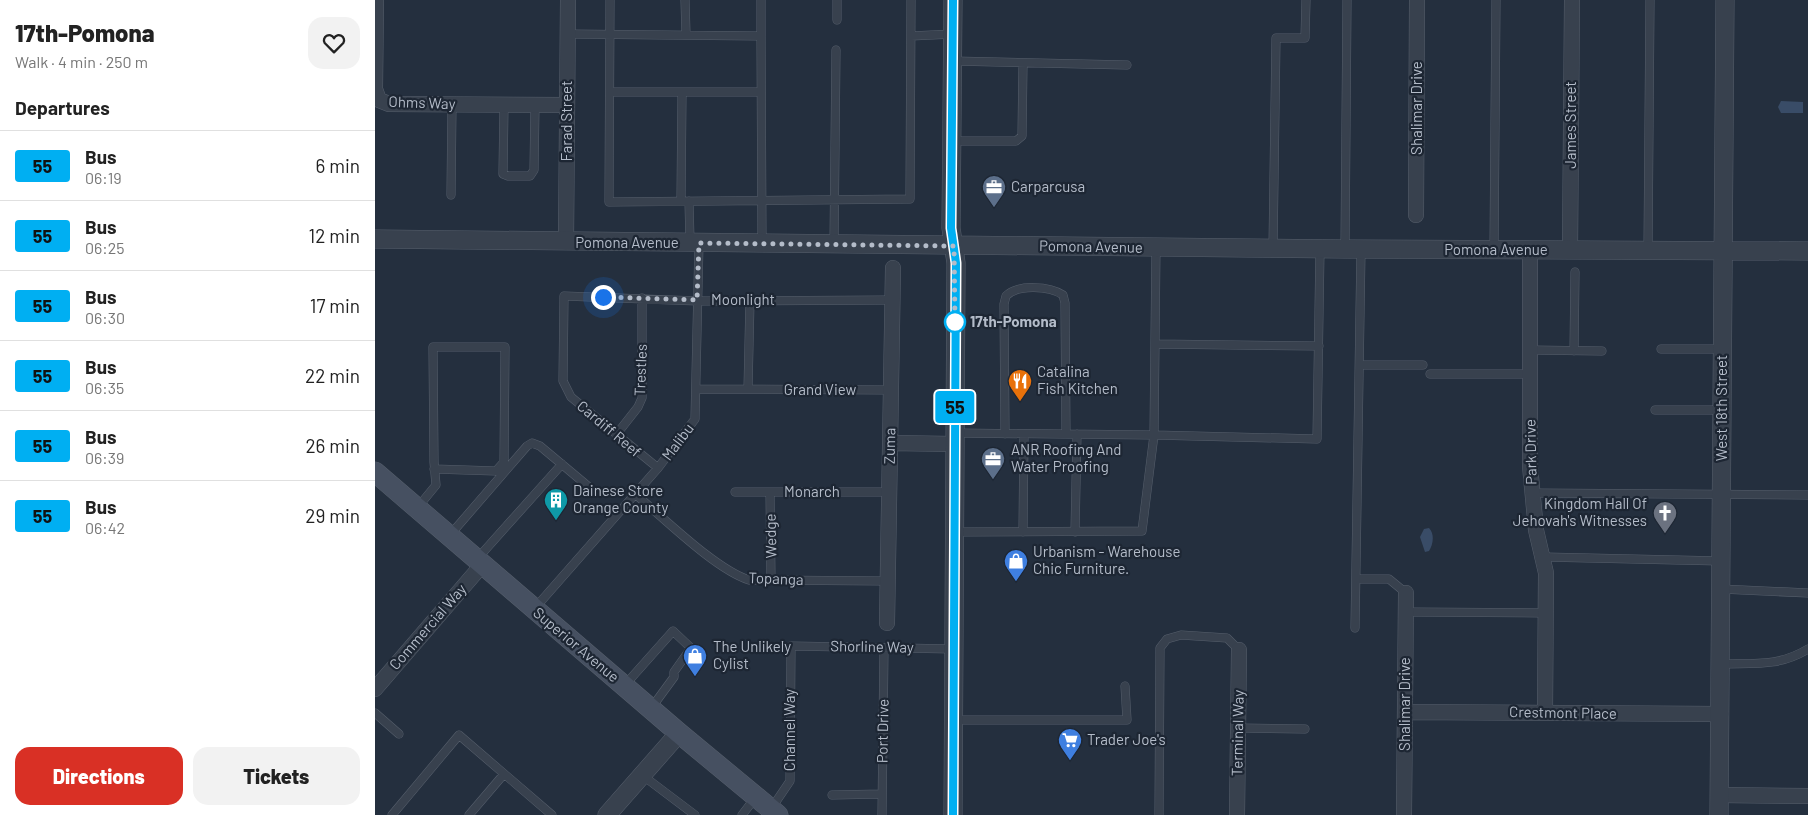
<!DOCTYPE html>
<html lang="en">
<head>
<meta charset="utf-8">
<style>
	body { margin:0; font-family:Barlow,sans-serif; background:#f2f2f2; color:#222; height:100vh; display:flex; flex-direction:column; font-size:19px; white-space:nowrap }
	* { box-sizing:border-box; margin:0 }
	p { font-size:16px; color:#767676 }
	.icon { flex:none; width:28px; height:28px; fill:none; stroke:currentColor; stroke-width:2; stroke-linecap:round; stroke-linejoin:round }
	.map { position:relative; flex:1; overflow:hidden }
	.sheet { display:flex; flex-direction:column; background:#fff; width:375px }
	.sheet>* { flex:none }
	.badge { padding:0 10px; border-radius:4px; font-size:18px; line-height:32px }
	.you { position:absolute; width:25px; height:25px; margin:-12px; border:4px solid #fff; border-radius:50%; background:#1a73e8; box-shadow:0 0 0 8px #1a73e833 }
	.map>.badge { position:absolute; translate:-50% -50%; box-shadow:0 0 0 2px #fff }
	h2 { padding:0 15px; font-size:19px; line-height:45px }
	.round { display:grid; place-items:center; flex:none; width:52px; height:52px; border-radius:15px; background:#f2f2f2 }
	.summary { display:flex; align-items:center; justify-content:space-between; height:85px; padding:0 15px }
	h1 { font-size:24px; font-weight:800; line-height:38px }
	.button { display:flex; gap:10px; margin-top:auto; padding:10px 15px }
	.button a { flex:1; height:58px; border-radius:15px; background:#d93025; color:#fff; font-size:20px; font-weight:800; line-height:58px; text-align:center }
	.button a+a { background:#f2f2f2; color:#222 }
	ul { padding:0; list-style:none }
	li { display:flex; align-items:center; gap:15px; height:70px; padding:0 15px; border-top:1px solid #e0e0e0 }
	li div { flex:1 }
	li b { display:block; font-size:19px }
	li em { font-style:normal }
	li .badge { min-width:55px; font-weight:700; text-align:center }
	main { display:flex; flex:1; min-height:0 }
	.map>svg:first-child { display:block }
	.water { fill:#394c67 }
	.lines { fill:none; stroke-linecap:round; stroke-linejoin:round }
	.service-casing { stroke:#565f6c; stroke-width:9 }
	.minor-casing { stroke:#565f6c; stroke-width:16 }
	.tertiary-casing { stroke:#565f6c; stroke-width:19 }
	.secondary-casing { stroke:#565f6c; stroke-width:21 }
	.service { stroke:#38414e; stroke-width:8 }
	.minor { stroke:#38414e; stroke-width:15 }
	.tertiary { stroke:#38414e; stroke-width:18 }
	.secondary { stroke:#465061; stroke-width:20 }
	.line-casing { stroke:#fff; stroke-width:11 }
	.line { stroke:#00aff2; stroke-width:8 }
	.walk { stroke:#b4bcc9; stroke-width:5; stroke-dasharray:0 9 }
	.stop-dot { fill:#fff; stroke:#00aff2; stroke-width:2.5 }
	.labels { text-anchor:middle; stroke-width:4.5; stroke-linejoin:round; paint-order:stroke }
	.street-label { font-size:15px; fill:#b4bcc9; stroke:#1d2633 }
	.poi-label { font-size:15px; fill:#b4bcc9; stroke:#1d2633; text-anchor:start }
	.stop-label { font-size:15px; font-weight:bold; fill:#b4bcc9; stroke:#1d2633; text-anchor:start }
</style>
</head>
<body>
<main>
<section class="sheet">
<div class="summary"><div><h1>17th-Pomona</h1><p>Walk · 4 min · 250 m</p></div><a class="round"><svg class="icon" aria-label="heart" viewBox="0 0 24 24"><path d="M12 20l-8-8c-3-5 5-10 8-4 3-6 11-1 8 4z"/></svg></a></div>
<h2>Departures</h2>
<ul>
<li><span class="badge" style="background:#00aff2;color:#111">55</span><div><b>Bus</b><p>06:19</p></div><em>6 min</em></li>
<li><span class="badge" style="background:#00aff2;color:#111">55</span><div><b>Bus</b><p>06:25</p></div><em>12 min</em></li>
<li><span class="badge" style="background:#00aff2;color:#111">55</span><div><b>Bus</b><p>06:30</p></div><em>17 min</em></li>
<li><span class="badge" style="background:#00aff2;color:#111">55</span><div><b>Bus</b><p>06:35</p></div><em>22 min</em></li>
<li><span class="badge" style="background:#00aff2;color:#111">55</span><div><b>Bus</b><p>06:39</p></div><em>26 min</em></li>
<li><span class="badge" style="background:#00aff2;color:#111">55</span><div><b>Bus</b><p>06:42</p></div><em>29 min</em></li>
</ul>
<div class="button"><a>Directions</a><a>Tickets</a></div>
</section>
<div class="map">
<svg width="1433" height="815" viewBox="0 0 1433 815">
	<rect width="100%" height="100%" fill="#242f3e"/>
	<!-- water -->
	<path class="water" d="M1406,101L1428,102V113H1406L1403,107Z
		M1054,528C1060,534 1058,545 1054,551L1050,552L1045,537L1049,529Z"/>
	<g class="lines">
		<!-- service casing -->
		<g class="service-casing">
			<path id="service" d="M235,0L234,202L535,199L536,0
				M310,0L311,34
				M386,0V36
				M462,20V0
				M193,34L386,36L387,243
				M536,36L578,34
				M578,61L752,65
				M235,92H386
				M129,105L128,174L133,176H155L159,170L160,105
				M577,141H641L647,136L648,63
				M76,195L77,104
				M306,201L307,92
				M314,201L315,242
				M459,244L461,50
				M898,248L901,38H930L931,0
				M970,249L972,0
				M1119,250L1121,0
				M1273,251L1275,0
				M780,344L944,346
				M1286,349H1348
				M1155,350L1227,351
				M1199,351L1200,272
				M985,365H1048
				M1055,374H1155
				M321,389L516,390
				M373,389L375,300
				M1280,410H1347
				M579,433L779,435L781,247
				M630,434L629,304L631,296C642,284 675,286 688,295L690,303L691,434
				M241,435L263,407L267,398V298
				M283,468L196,397L188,381L189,296L323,301L517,300
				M360,492H514
				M395,492L396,580
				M1156,493L1433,495
				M260,494C289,518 340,569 374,580L512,581
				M43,507L61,485L59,462L58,347H130L129,462L121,471L59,469
				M579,532L767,531L779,435L942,439L945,249
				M648,532L649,434
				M700,532L702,434
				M75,535L152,446L157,443L165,446L214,487
				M1169,557L1346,561
				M102,559L187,464
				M982,579H1014L1031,593
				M1346,589L1433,593
				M160,608L283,468L320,419L324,243
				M1031,612L1171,613
				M980,628L986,250
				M1346,664C1379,663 1403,667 1433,649
				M249,686L298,631L316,648L299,672V677L277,707
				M0,713L24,734
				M579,720H752L750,686
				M863,728L930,729
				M267,775L320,815
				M457,795L507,794
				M396,809L415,781L416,646L579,649
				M17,815L84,735L177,815
				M94,815L129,774
				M367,815L380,798
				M507,815L509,648
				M784,815L785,648L792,639L806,635L852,638L864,650"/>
		</g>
		<!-- minor casing -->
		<g class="minor-casing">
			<path id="minor" d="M1,0L0,89L4,100L14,104L191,105
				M1041,215L1042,0
				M191,242L193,0
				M1155,250V466L1161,530L1171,573L1170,713
				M1195,251L1197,0
				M515,443L579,444
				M512,623L518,268
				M0,689L107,565
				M1030,712L1346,714
				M1344,795L1433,796
				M862,815L864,650
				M1029,815L1031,593"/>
		</g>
		<!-- tertiary casing -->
		<g class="tertiary-casing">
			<path id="tertiary" d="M0,239L970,249L1433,251
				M232,815L304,733
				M578,815L581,263L576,228L578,0
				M1344,815L1350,0"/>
		</g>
		<!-- secondary casing -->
		<g class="secondary-casing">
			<path id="secondary" d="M0,472L304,733L403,815"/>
		</g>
		<!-- service -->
		<use href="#service" class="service"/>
		<!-- minor -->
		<use href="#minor" class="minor"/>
		<!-- tertiary -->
		<use href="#tertiary" class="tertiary"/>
		<!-- secondary -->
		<use href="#secondary" class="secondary"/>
	</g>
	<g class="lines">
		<!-- line casing -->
		<g class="line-casing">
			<path id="line" d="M578,815L581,263L576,228L578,0"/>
		</g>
		<!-- line -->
		<use href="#line" class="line"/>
		<!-- walk -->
		<path class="walk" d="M228,297L322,300L324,243L579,246L580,322"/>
	</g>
	<!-- icons -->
	<defs>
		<g id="office-pin" transform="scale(1.25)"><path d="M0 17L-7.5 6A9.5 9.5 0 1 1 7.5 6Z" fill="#5c6f8a" stroke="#1d2633"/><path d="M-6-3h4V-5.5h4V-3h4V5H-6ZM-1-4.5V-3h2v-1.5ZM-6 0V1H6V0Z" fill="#fff"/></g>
		<g id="restaurant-pin" transform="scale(1.25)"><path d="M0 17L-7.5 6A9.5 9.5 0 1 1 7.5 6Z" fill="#e8710a" stroke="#1d2633"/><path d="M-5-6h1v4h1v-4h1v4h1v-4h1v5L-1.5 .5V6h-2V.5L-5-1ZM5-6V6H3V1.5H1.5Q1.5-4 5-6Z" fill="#fff"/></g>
		<g id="building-pin" transform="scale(1.25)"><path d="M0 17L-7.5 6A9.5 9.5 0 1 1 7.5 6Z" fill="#0f9aa8" stroke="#1d2633"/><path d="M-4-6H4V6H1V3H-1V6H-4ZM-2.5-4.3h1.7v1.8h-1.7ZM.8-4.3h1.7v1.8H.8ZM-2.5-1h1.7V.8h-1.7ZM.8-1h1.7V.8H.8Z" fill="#fff"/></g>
		<g id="church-pin" transform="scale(1.25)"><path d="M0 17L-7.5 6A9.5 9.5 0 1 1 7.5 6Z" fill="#6b7280" stroke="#1d2633"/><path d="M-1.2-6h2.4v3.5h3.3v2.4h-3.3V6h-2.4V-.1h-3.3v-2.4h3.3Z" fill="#fff"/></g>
		<g id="shop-pin" transform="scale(1.25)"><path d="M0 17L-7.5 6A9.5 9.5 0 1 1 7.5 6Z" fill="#3f7fe0" stroke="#1d2633"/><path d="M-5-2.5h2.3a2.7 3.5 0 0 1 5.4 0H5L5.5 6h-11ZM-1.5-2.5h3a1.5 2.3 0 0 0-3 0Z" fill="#fff"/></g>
		<g id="supermarket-pin" transform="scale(1.25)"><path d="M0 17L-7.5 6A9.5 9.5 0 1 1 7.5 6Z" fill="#3f7fe0" stroke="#1d2633"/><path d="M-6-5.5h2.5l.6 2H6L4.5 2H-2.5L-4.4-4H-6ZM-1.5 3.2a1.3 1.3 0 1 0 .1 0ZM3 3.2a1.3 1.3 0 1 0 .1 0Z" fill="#fff"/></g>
	</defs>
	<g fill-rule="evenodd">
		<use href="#office-pin" x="619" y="187"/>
		<use href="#restaurant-pin" x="645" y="381"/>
		<use href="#office-pin" x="618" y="459"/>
		<use href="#building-pin" x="181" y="500"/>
		<use href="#church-pin" x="1290" y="513"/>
		<use href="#shop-pin" x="641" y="561"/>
		<use href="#shop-pin" x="320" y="656"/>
		<use href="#supermarket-pin" x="695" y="740"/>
	</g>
	<!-- markers -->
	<circle class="stop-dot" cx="580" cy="322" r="10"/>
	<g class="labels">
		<!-- street labels -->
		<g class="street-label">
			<text transform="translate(47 103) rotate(2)" y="5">Ohms Way</text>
			<text transform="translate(1042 108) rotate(-90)" y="5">Shalimar Drive</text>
			<text transform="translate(192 121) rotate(-90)" y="5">Farad Street</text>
			<text transform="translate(1196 125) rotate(-90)" y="5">James Street</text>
			<text x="252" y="248">Pomona Avenue</text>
			<text transform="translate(716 247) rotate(1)" y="5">Pomona Avenue</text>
			<text x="1121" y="255">Pomona Avenue</text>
			<text x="368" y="305">Moonlight</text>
			<text transform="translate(266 370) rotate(-88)" y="5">Trestles</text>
			<text x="445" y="395">Grand View</text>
			<text transform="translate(1347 408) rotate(-90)" y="5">West 18th Street</text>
			<text transform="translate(234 429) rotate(40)" y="5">Cardiff Reef</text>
			<text transform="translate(303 442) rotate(-53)" y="5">Malibu</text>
			<text transform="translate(515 446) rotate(-89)" y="5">Zuma</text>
			<text transform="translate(1156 452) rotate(-91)" y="5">Park Drive</text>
			<text x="437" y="497">Monarch</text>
			<text transform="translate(396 536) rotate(-91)" y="5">Wedge</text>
			<text transform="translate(401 579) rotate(2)" y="5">Topanga</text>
			<text transform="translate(53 627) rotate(-49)" y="5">Commercial Way</text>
			<text transform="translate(201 645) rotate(40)" y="5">Superior Avenue</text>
			<text transform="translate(497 647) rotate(1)" y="5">Shorline Way</text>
			<text transform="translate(1030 704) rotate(-90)" y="5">Shalimar Drive</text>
			<text transform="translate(1188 713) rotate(1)" y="5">Crestmont Place</text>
			<text transform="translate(415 730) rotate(-90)" y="5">Channel Way</text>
			<text transform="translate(508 731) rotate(-89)" y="5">Port Drive</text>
			<text transform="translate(863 733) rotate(-89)" y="5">Terminal Way</text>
		</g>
		<!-- poi labels -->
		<g class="poi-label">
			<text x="636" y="192">Carparcusa</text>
			<text x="662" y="377">Catalina<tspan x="662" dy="17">Fish Kitchen</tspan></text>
			<text x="636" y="455">ANR Roofing And<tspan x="636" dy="17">Water Proofing</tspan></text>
			<text x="198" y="496">Dainese Store<tspan x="198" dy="17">Orange County</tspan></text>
			<text x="1272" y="509" text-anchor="end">Kingdom Hall Of<tspan x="1272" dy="17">Jehovah's Witnesses</tspan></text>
			<text x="658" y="557">Urbanism - Warehouse<tspan x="658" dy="17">Chic Furniture.</tspan></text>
			<text x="338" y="652">The Unlikely<tspan x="338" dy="17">Cylist</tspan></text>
			<text x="712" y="745">Trader Joe's</text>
		</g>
		<!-- stop labels -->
		<g class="stop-label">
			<text x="595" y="327">17th-Pomona</text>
		</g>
	</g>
</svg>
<div class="you" style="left:228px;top:297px"></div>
<b class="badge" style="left:580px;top:407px;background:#00aff2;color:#111">55</b>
</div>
</main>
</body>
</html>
